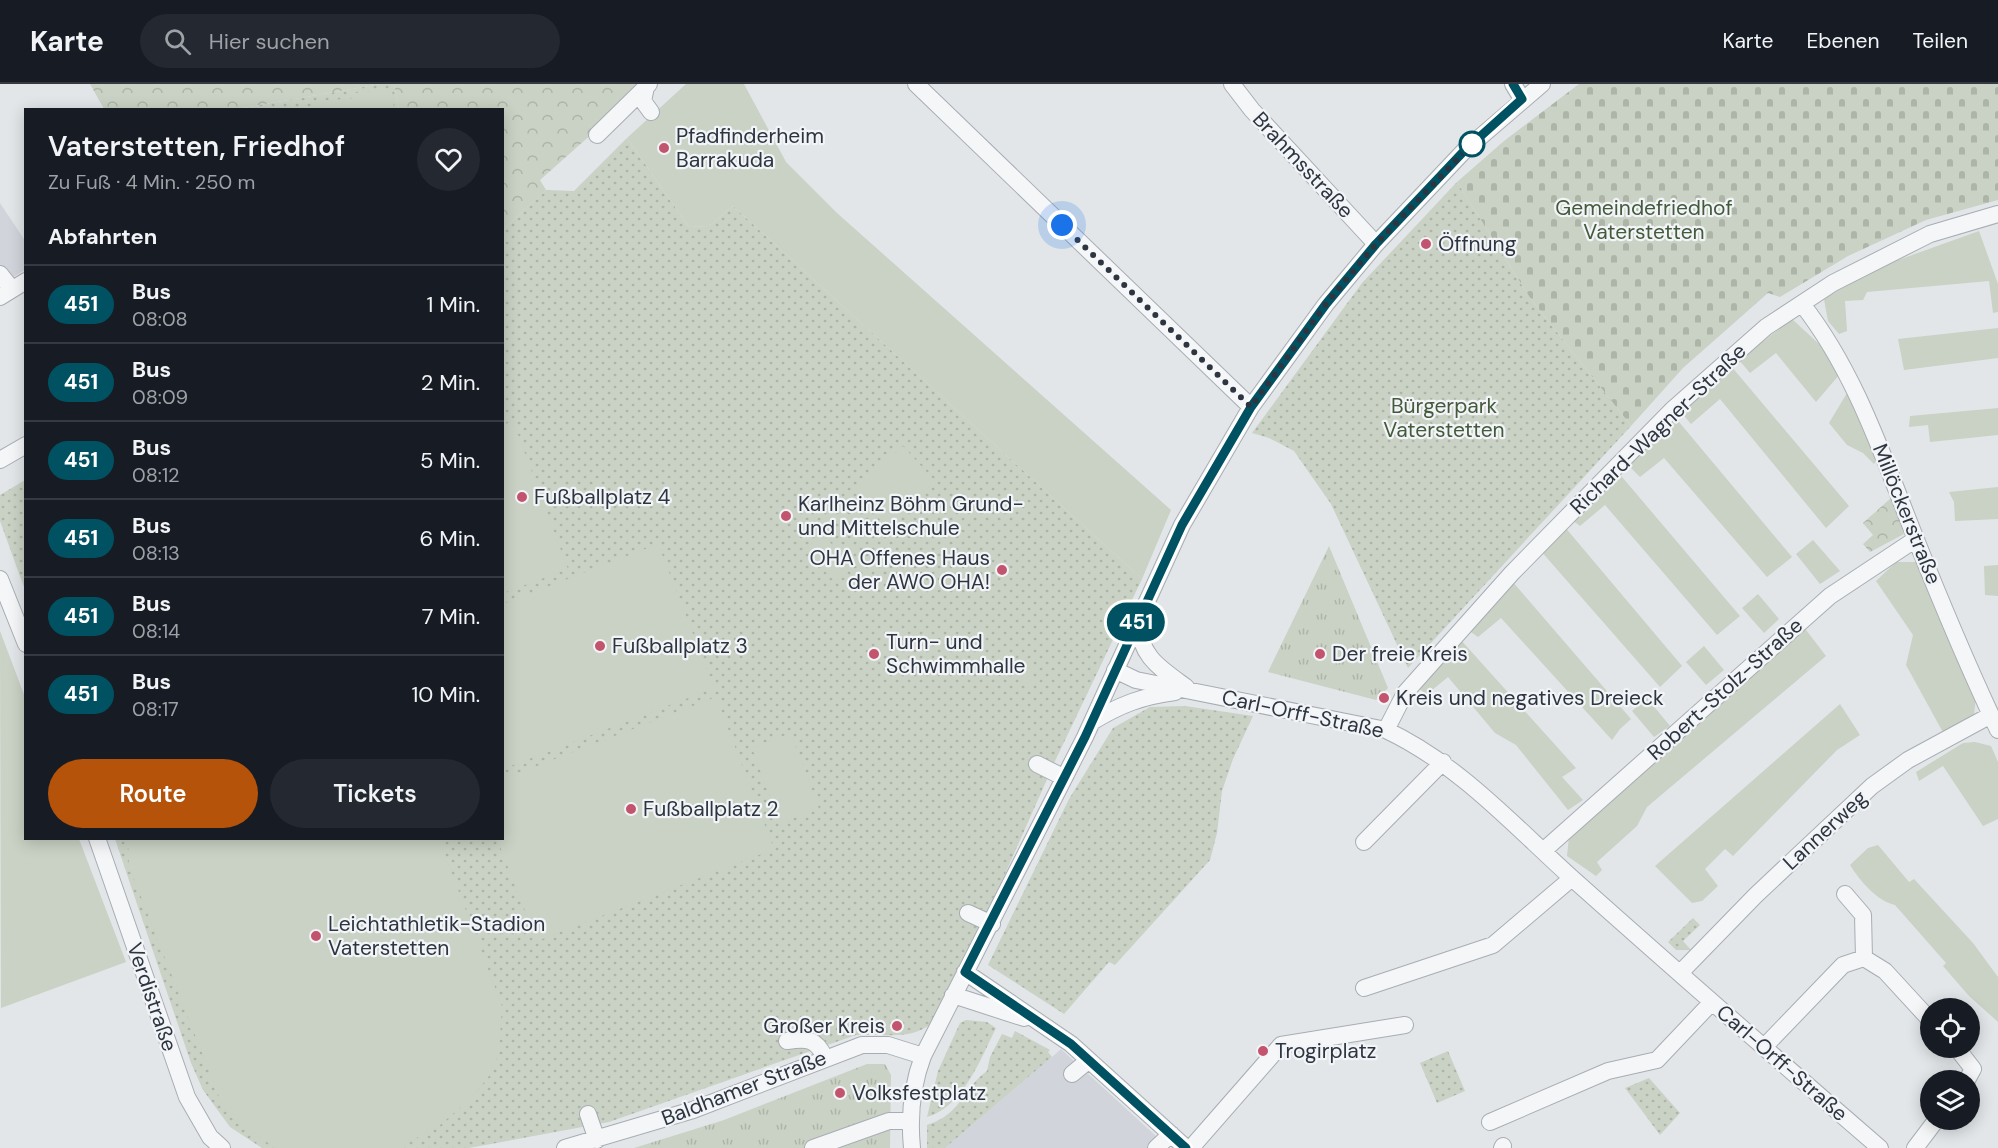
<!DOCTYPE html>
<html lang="de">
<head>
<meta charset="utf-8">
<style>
	body { margin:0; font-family:"DM Sans",sans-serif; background:#242831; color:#f1f3f6; height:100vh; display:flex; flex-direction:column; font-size:22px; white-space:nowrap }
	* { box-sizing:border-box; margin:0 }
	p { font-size:20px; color:#9ea1a6 }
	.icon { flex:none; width:33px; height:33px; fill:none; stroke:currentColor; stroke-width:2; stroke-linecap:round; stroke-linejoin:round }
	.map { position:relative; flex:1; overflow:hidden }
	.drawer { position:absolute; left:24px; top:24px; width:480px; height:732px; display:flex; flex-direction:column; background:#171b24; border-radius:0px; box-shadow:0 3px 15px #0003 }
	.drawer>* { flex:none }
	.badge { padding:0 12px; border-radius:20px; font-size:21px; line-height:39px }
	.fabs { position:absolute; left:1920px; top:914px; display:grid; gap:12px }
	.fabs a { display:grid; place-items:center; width:60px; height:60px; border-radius:50%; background:#171b24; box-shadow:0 3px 15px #0003; font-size:30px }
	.you { position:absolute; width:30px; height:30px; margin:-15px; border:4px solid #fff; border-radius:50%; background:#1a73e8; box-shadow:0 0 0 9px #1a73e833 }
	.map>.badge { position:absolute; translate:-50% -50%; box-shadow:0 0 0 3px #fff }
	h2 { padding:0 24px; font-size:22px; line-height:54px }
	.round { display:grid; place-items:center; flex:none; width:63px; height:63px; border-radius:32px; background:#242831 }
	.summary { display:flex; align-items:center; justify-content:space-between; height:102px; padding:0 24px }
	h1 { font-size:28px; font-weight:600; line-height:45px }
	.button { display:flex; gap:12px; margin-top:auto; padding:12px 24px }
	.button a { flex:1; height:69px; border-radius:36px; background:#b45309; color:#fff; font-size:24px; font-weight:600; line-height:69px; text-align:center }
	.button a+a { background:#242831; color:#f1f3f6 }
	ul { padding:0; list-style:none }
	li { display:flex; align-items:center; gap:18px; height:78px; padding:0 24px; border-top:2px solid #363941 }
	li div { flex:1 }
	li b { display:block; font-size:22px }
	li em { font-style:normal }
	li .badge { min-width:66px; font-weight:700; text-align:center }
	header { display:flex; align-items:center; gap:36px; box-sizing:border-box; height:84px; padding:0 30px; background:#171b24; border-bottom:2px solid #363941 }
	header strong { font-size:28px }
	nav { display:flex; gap:33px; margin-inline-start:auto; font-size:21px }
	.search { width:420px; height:54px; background:#242831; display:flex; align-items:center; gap:15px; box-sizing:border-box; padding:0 21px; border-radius:33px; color:#9ea1a6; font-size:22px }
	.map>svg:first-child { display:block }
	.built { fill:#d1d5db }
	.grass { fill:url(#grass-tufts) }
	.forest { fill:url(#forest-crowns) }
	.cemetery { fill:url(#cemetery-stones) }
	.park { fill:url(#park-dots) }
	.garden { fill:#c9d2c4 }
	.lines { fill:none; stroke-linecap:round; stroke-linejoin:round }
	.minor-casing { stroke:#a8adb3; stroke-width:18 }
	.minor { stroke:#f5f6f8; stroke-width:16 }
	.line-casing { stroke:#fff; stroke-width:14 }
	.line { stroke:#005262; stroke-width:9 }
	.walk { stroke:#2c3540; stroke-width:6; stroke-dasharray:0 10.8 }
	.stop-dot { fill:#fff; stroke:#005262; stroke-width:3 }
	.poi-dot { fill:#c2546d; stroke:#f2f4f7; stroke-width:2 }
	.labels { text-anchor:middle; stroke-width:4.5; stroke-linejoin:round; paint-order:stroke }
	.poi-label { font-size:21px; fill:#2c3540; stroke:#f2f4f7; text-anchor:start }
	.street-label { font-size:21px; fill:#2c3540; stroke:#f2f4f7 }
	.park-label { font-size:21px; fill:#435a3b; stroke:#f2f4f7 }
</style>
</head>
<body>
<header>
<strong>Karte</strong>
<div class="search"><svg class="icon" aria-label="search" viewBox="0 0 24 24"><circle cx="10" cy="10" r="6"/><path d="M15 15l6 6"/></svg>Hier suchen</div>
<nav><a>Karte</a><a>Ebenen</a><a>Teilen</a></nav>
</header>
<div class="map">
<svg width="1998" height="1064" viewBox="0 0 1998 1064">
	<defs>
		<pattern id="grass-tufts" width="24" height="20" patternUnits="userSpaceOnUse" patternTransform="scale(1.5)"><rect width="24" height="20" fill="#c9d2c4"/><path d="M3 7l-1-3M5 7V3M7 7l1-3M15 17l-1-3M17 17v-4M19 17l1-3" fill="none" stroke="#adb5a9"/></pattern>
		<pattern id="forest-crowns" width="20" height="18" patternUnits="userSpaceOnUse" patternTransform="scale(1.5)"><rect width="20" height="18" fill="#c9d2c4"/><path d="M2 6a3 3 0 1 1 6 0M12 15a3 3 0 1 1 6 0" fill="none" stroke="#adb5a9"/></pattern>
		<pattern id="cemetery-stones" width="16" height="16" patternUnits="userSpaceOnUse" patternTransform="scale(1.5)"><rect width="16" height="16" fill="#c9d2c4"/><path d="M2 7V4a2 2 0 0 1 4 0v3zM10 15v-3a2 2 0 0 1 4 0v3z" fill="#adb5a9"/></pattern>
		<pattern id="park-dots" width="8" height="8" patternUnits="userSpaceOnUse" patternTransform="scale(1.5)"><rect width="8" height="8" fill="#c9d2c4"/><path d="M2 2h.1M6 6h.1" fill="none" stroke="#adb5a9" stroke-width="1.8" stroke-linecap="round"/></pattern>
	</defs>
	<rect width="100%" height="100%" fill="#e2e6e9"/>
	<!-- built -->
	<path class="built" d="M0,119L26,158L25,186L0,201Z
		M1061,965L1169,1064H945L1052,973Z"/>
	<!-- grass -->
	<path class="grass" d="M1329,462L1388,604L1376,616L1268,588Z
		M867,980H885L891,991L890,1064H634L724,1036Z"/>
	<!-- forest -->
	<path class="forest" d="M90,0H381L231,26L104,25Z
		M394,0H642L603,40L540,96L546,106L503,146L502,26L399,25Z
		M1891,414L1904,450L1870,468L1863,460L1873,451L1863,439Z"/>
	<!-- cemetery -->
	<path class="cemetery" d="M1579,0H1998V116L1926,136L1848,172L1780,213L1768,209L1683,284L1631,342L1530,214L1457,98L1504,57Z"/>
	<!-- park -->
	<path class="park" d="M381,0H394L399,25L231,26Z
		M627,54L689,143L709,142L733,122L1142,495L1056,675L978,851L931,940C908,957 884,949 856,951L609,1038L469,1064H262L230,1043L203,1006L191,979L115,755L502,754L503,146L546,106L574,107Z
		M1457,98L1530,214L1631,342L1408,584L1331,420L1294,367L1269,354L1252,349L1362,199Z
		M25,396V506L0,437V411Z
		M1185,622L1253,632L1233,675L1222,707L1217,749L1210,776L1115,881L1109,878L1064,930L988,881L1069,715L1113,644L1150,623Z
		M1693,834L1700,841L1683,857L1691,866H1676L1668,858Z
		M966,936L987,938L996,944C981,974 963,1023 927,1033L938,987L960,939Z
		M1015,947L1050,966L1048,968L1052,973L945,1064H927V1041C962,1030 963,1004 987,987L990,973L1002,950L1012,954Z
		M1448,967L1465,1007L1437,1019L1420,979Z
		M1649,994L1680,1029L1660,1051L1625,1004Z"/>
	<!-- garden -->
	<path class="garden" d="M686,0H744L786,78L837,129L1171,426L1142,495L733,122L709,142L689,143L627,54Z
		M392,5L394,25H277L319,22V17L355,14V9Z
		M1979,147L1998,200V228L1993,229L1989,197L1867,208L1863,216L1845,217L1847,247L1839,250L1828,237L1824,215L1876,184Z
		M1792,235L1819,260L1840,290L1816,318L1776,269L1750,289L1739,276Z
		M1998,244V274L1904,286L1898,255Z
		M1731,282L1849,422L1826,444L1720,315L1691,340L1680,327Z
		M1850,304L1880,372L1874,380L1863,369L1847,361L1829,339Z
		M1998,324V351L1930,358L1928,341L1909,343L1910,332Z
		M1674,332L1792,473L1767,493L1664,374L1640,393L1625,378Z
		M513,337L568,485L503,509V341Z
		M903,362L935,397L886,442L853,407Z
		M1617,387L1740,532L1717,551L1605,421L1580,442L1571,435Z
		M1998,403V435L1955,437L1954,418L1949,408Z
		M1564,442L1682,582L1660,603L1540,466Z
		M822,449L851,482L834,497L805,465Z
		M1813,456L1840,487L1820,500L1796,470Z
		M658,460L714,604L503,685V520Z
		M1896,478H1919L1976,613L1974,631L1945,652L1906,581L1913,551L1876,497Z
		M1998,481V512L1985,511L1984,482Z
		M1512,497L1631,635L1620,645L1612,656L1501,534L1478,553L1468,546Z
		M1758,510L1779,535L1764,549L1742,524Z
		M1803,542L1826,572L1647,723L1637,742L1597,778L1602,786L1596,792L1567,772L1569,753Z
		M0,547L25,613L26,754L79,755L126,878L1,924Z
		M1460,555L1576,684L1562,693L1583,716L1568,726L1516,661L1495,649L1448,593L1426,611L1417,602Z
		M1704,562L1724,586L1706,601L1686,578Z
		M1022,581L1035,586L1030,599L1016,593Z
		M716,613L774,765L537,857L497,755L502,754L503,695Z
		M1647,614L1670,642L1654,653L1632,627Z
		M1840,620L1860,651L1837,666L1733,772L1725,765L1705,785L1718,802L1702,817L1692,819L1655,782Z
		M791,649L819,725L780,739L752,664Z
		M1975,658L1991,662L1998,678V735L1983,742L1943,682L1919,697L1916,688L1963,659Z
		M128,755H439L502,922L499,969L489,992L473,1012L439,1042L398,1064H277L244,1045L228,1030L220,1015L129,782Z
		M1878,761L1909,798L1914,795L1973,859L1998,893V938L1969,912L1943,882L1946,879L1895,821C1877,817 1860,797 1850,781L1868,764Z"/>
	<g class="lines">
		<!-- minor casing -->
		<g class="minor-casing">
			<path id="minor" d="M916,0L1251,323
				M1232,0L1252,26L1376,160
				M1513,0L1522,15
				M646,3L643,17L651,28
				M597,51L649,0
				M0,190L12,205
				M0,213L26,197
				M1802,220C1856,289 1883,373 1915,453C1941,518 1968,583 1998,646
				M0,376L26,361
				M0,495L26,560
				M1137,536C1141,573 1157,582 1186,603
				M1115,586L1136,596L1386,646C1460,681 1514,742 1573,795C1675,886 1777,975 1880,1064
				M1092,638C1119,621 1143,612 1175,608
				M1386,646L1405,609L1512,489L1672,326L1766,243L1833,199L1930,150L1998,130
				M1037,680L1063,693
				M97,754L187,1013L210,1053L222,1064
				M1364,758L1443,678
				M1543,767L1830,512L1916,455
				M1845,810L1863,831L1864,874
				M968,829L992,840
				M965,888L1071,960L1186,1064
				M1680,889L1756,811L1872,702L1908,676L1991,631
				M1364,904L1493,861L1572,794
				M953,911L1024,934
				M787,957C807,954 816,954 825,974
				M1764,963L1843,881L1864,874L1885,887L1930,936
				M1956,963L1973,985L1967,996
				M1072,990L1089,976
				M588,1030L597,1056
				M1490,1038L1608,987L1657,976L1712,918
				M565,1064L693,1026L862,961H888L923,972
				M813,1064L889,1037H911
				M912,1064C909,1033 912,1001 923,972L1085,653L1182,441L1251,323L1326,220L1376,160L1464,67L1542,0
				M1156,1064L1171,1050
				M1191,1064L1281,961L1405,941
				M1502,1064L1503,1062
				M1915,1064L1937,1035"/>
		</g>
		<!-- minor -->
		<use href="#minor" class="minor"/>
	</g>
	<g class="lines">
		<!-- line casing -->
		<g class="line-casing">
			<path id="line" d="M1186,1064L1071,960L965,888L1085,653L1182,441L1251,323L1326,220L1376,160L1464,67L1522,15L1513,0"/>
		</g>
		<!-- line -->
		<use href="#line" class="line"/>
		<!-- walk -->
		<path class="walk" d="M1062,141L1251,323L1326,220L1376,160L1472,60"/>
	</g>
	<!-- markers -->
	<circle class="stop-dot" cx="1472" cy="60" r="12"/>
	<g class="poi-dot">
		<circle cx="664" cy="64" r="6"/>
		<circle cx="1426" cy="160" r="6"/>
		<circle cx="522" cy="413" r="6"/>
		<circle cx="786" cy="432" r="6"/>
		<circle cx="1002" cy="486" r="6"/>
		<circle cx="600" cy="562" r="6"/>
		<circle cx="874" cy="570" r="6"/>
		<circle cx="1320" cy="570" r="6"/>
		<circle cx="1384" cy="614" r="6"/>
		<circle cx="631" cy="725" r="6"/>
		<circle cx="316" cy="852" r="6"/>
		<circle cx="897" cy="942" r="6"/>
		<circle cx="1263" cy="967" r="6"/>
		<circle cx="840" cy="1009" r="6"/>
	</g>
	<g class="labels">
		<!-- poi labels -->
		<g class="poi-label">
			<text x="676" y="59">Pfadfinderheim<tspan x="676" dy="24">Barrakuda</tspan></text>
			<text x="1438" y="167">Öffnung</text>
			<text x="534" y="420">Fußballplatz 4</text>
			<text x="798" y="427">Karlheinz Böhm Grund-<tspan x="798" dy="24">und Mittelschule</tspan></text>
			<text x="990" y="481" text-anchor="end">OHA Offenes Haus<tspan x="990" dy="24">der AWO OHA!</tspan></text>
			<text x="886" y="565">Turn- und<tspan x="886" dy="24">Schwimmhalle</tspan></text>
			<text x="612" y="569">Fußballplatz 3</text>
			<text x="1332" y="577">Der freie Kreis</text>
			<text x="1396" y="621">Kreis und negatives Dreieck</text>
			<text x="643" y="732">Fußballplatz 2</text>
			<text x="328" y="847">Leichtathletik-Stadion<tspan x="328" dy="24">Vaterstetten</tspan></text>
			<text x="885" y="949" text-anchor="end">Großer Kreis</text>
			<text x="1275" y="974">Trogirplatz</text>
			<text x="852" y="1016">Volksfestplatz</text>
		</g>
		<!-- street labels -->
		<g class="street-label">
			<text transform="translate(1303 81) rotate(47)" y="7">Brahmsstraße</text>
			<text transform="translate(1658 345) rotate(-44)" y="7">Richard-Wagner-Straße</text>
			<text transform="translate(1907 430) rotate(68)" y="7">Millöckerstraße</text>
			<text transform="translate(1725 605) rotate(-42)" y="7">Robert-Stolz-Straße</text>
			<text transform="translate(1303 630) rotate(12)" y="7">Carl-Orff-Straße</text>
			<text transform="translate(1825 746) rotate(-43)" y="7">Lannerweg</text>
			<text transform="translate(152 913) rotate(71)" y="7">Verdistraße</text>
			<text transform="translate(1782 979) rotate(41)" y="7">Carl-Orff-Straße</text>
			<text transform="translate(744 1004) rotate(-21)" y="7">Baldhamer Straße</text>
		</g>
		<!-- park labels -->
		<g class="park-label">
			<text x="1644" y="131">Gemeindefriedhof<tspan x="1644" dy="24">Vaterstetten</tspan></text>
			<text x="1444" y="329">Bürgerpark<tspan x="1444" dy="24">Vaterstetten</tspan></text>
		</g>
	</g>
</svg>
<div class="fabs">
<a><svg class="icon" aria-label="locate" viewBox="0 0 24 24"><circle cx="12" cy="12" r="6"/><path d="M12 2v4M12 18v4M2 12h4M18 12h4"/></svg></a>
<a><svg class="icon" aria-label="layers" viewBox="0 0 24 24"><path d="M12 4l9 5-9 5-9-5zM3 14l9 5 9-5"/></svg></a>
</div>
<div class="you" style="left:1062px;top:141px"></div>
<b class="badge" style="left:1136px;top:538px;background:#005262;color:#fff">451</b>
<section class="drawer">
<div class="summary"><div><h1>Vaterstetten, Friedhof</h1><p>Zu Fuß · 4 Min. · 250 m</p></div><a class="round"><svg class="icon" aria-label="heart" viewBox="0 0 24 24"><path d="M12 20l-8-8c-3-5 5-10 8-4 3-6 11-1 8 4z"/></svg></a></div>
<h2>Abfahrten</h2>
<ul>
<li><span class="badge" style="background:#005262;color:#fff">451</span><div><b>Bus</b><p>08:08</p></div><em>1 Min.</em></li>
<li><span class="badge" style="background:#005262;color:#fff">451</span><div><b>Bus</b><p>08:09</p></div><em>2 Min.</em></li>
<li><span class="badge" style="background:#005262;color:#fff">451</span><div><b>Bus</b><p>08:12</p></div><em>5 Min.</em></li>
<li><span class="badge" style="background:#005262;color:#fff">451</span><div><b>Bus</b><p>08:13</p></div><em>6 Min.</em></li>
<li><span class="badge" style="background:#005262;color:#fff">451</span><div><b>Bus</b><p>08:14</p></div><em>7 Min.</em></li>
<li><span class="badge" style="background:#005262;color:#fff">451</span><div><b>Bus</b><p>08:17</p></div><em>10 Min.</em></li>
</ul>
<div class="button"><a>Route</a><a>Tickets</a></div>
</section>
</div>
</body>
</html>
